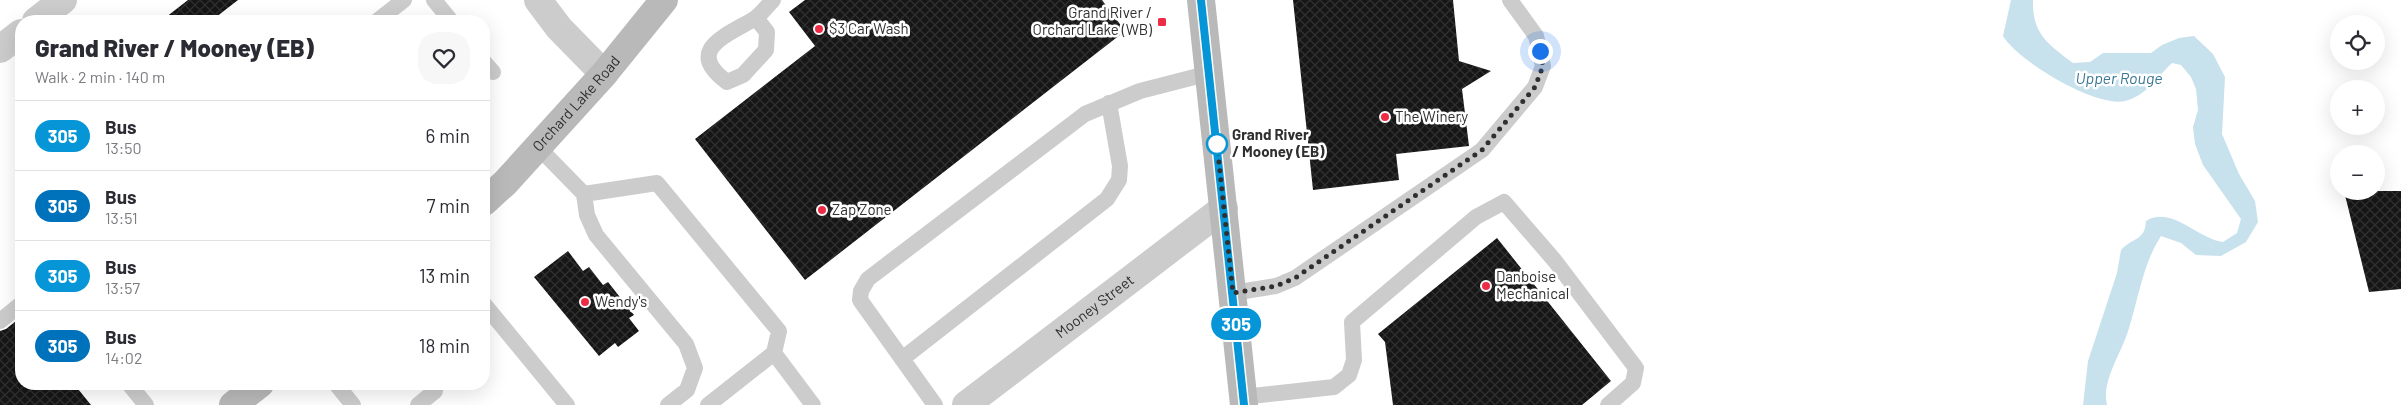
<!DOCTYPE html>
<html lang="en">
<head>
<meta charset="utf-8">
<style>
	body { margin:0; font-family:Barlow,sans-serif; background:#f7f7f7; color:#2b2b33; height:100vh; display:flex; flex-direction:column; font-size:19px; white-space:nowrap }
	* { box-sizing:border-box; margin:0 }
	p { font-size:16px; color:#7c7c81 }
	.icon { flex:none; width:28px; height:28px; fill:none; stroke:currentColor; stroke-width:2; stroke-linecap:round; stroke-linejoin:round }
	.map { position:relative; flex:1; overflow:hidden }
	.details { position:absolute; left:15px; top:15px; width:475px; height:375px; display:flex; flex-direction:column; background:#fff; border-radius:20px; box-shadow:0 5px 20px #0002 }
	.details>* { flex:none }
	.badge { padding:0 10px; border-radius:16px; font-size:18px; line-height:32px }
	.controls { position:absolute; left:2330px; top:15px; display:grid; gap:10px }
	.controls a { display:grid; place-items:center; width:55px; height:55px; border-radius:50%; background:#fff; box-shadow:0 5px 20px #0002; font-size:25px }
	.you { position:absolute; width:25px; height:25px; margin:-12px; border:4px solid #fff; border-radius:50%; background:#1a73e8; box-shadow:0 0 0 8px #1a73e833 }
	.map>.badge { position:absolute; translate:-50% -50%; box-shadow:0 0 0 2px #fff }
	.round { display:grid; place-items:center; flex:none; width:52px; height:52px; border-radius:20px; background:#f7f7f7 }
	.overview { display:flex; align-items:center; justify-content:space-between; height:85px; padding:0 20px }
	h1 { font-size:24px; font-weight:800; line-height:38px }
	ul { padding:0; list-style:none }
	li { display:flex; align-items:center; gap:15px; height:70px; padding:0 20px; border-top:1px solid #e1e1e2 }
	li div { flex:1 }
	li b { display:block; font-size:19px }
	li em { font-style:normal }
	li .badge { min-width:55px; font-weight:700; text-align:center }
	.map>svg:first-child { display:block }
	.water { fill:#c7e1ed }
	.building { fill:url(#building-cross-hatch) }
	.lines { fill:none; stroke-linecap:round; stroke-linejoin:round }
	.service { stroke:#ccc; stroke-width:16 }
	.minor { stroke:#ccc; stroke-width:28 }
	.secondary { stroke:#b9b9b9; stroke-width:28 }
	.line-casing { stroke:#fff; stroke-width:11 }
	.line { stroke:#0696d7; stroke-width:8 }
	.walk { stroke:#2f2f2f; stroke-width:5; stroke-dasharray:0 9 }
	.poi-dot { fill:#ec2b45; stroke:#fff; stroke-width:2 }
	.stop-dot { fill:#fff; stroke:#0696d7; stroke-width:2.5 }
	.labels { text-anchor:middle; stroke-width:5; stroke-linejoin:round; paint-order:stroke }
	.poi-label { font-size:15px; fill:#2f2f2f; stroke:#fff; text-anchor:start }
	.street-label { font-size:15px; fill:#2f2f2f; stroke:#fff }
	.stop-label { font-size:15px; font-weight:bold; fill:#2f2f2f; stroke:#fff; text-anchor:start }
	.water-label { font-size:16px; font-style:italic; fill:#397794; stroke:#fff }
</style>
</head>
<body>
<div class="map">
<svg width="2401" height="405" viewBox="0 0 2401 405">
	<defs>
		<pattern id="building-cross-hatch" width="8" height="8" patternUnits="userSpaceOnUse" patternTransform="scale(1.25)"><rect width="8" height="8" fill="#161616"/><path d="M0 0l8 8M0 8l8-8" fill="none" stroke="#303030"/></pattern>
	</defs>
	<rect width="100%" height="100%" fill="#fff"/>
	<!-- water -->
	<path class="water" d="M2011,0H2033C2032,34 2048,44 2073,63L2090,62L2103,53H2151L2162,45L2179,38L2194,36L2213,54L2225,77L2222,134L2239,174L2255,201L2258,222L2246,242L2221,256L2196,255L2181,243L2161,236C2143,264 2139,296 2129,328C2123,351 2101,380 2107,405H2083L2088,361L2117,273L2121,250C2133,237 2145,241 2146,221C2171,205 2198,239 2223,242L2237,233L2241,219L2203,165L2195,144L2193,127L2198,110L2196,89L2191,77L2181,65L2172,63C2157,77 2146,96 2125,101C2096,108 2018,61 2003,36Z"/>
	<!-- building -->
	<path class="building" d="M188,0H238L211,21H161Z
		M805,0H1102L1125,31L805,280L695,139L815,46L789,12Z
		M1293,0H1453L1459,61L1491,71L1462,89L1469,146L1396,154L1399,180L1313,190Z
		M2344,191H2401V289L2369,292Z
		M1497,238L1611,381L1582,405H1393L1385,342L1378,334Z
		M568,251L583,271L589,267L603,285L608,282L634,315L629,318L639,331L618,347L615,343L599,356L534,277Z
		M21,317V384H74L91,405H0V331L6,329Z"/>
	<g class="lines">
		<!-- service -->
		<path class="service" d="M434,0L451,21
			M756,18L767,32L766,50L743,75L727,82C684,50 726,36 754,19C761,15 767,6 773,0
			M377,21L404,0
			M484,62L493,72
			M538,147L584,194L587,215L596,235L686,344L695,368L687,390L668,405
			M584,194L657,183L779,331L774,353L708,405
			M1233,293L1276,286L1295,278L1482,150L1535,87L1543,66L1536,36L1510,0
			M484,304L567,405
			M0,321L21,304
			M774,353L813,405
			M902,359L1107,199L1119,180L1120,166L1109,103
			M129,384L146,405
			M336,384L353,405
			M1243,397L1334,387L1349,375L1354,360L1352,322L1476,217L1504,202L1555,261L1636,368L1633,383L1608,405
			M418,405L435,391L430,384
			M935,405L860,300L861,291L868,279L1085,114L1140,91L1210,73"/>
		<!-- minor -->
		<g class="minor">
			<path d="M538,0L559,28L604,74"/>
			<path d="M36,21L63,0"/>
			<path d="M0,49L21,33"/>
			<path id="s1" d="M966,405L1224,208"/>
		</g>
		<!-- secondary -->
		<g class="secondary">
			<path d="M1201,0L1244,405"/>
			<path id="s2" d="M484,202L505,183L604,74L664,0"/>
			<path d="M233,405L260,384"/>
		</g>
	</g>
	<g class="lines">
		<!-- line casing -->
		<g class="line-casing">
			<path id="line" d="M1201,0L1244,405"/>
		</g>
		<!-- line -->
		<use href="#line" class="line"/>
		<!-- walk -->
		<path class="walk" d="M1217,144L1233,293L1276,286L1295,278L1482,150L1535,87L1543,66L1540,51"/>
	</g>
	<!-- markers -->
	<g class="poi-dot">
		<rect x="1157" y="17" width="10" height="10" rx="2.5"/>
		<circle cx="819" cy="29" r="5"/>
		<circle cx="1385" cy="117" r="5"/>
		<circle cx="822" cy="210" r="5"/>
		<circle cx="1486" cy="286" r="5"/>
		<circle cx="585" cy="302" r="5"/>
	</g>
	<circle class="stop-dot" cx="1217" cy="144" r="10"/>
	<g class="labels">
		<!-- poi labels -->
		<g class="poi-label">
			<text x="1152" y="18" text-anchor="end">Grand River /<tspan x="1152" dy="17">Orchard Lake (WB)</tspan></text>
			<text x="829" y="34">$3 Car Wash</text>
			<text x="1395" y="122">The Winery</text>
			<text x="832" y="215">Zap Zone</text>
			<text x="1496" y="282">Danboise<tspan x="1496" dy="17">Mechanical</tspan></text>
			<text x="595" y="307">Wendy's</text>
		</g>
		<!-- street labels -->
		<g class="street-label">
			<text dy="5" stroke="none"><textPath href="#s2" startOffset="135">Orchard Lake Road</textPath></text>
			<text dy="5" stroke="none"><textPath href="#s1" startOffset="162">Mooney Street</textPath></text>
		</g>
		<!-- stop labels -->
		<g class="stop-label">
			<text x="1232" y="140">Grand River<tspan x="1232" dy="17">/ Mooney (EB)</tspan></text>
		</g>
		<!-- water labels -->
		<g class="water-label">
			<text x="2119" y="84">Upper Rouge</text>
		</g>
	</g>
</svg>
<div class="controls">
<a><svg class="icon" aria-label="locate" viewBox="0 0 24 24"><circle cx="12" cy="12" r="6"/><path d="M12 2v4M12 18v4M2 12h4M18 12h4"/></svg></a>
<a>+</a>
<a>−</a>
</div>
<div class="you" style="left:1540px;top:51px"></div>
<b class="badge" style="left:1236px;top:324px;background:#0696d7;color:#fff">305</b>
<section class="details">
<div class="overview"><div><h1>Grand River / Mooney (EB)</h1><p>Walk · 2 min · 140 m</p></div><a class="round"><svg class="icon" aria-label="heart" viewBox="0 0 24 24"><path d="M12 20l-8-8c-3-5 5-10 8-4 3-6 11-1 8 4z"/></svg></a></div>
<ul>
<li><span class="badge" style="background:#0696d7;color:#fff">305</span><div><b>Bus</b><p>13:50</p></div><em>6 min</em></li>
<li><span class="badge" style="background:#0072bc;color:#fff">305</span><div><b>Bus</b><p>13:51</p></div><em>7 min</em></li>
<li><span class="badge" style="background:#0696d7;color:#fff">305</span><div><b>Bus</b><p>13:57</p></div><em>13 min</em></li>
<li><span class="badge" style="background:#0072bc;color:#fff">305</span><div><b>Bus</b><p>14:02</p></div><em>18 min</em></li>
</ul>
</section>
</div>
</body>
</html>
